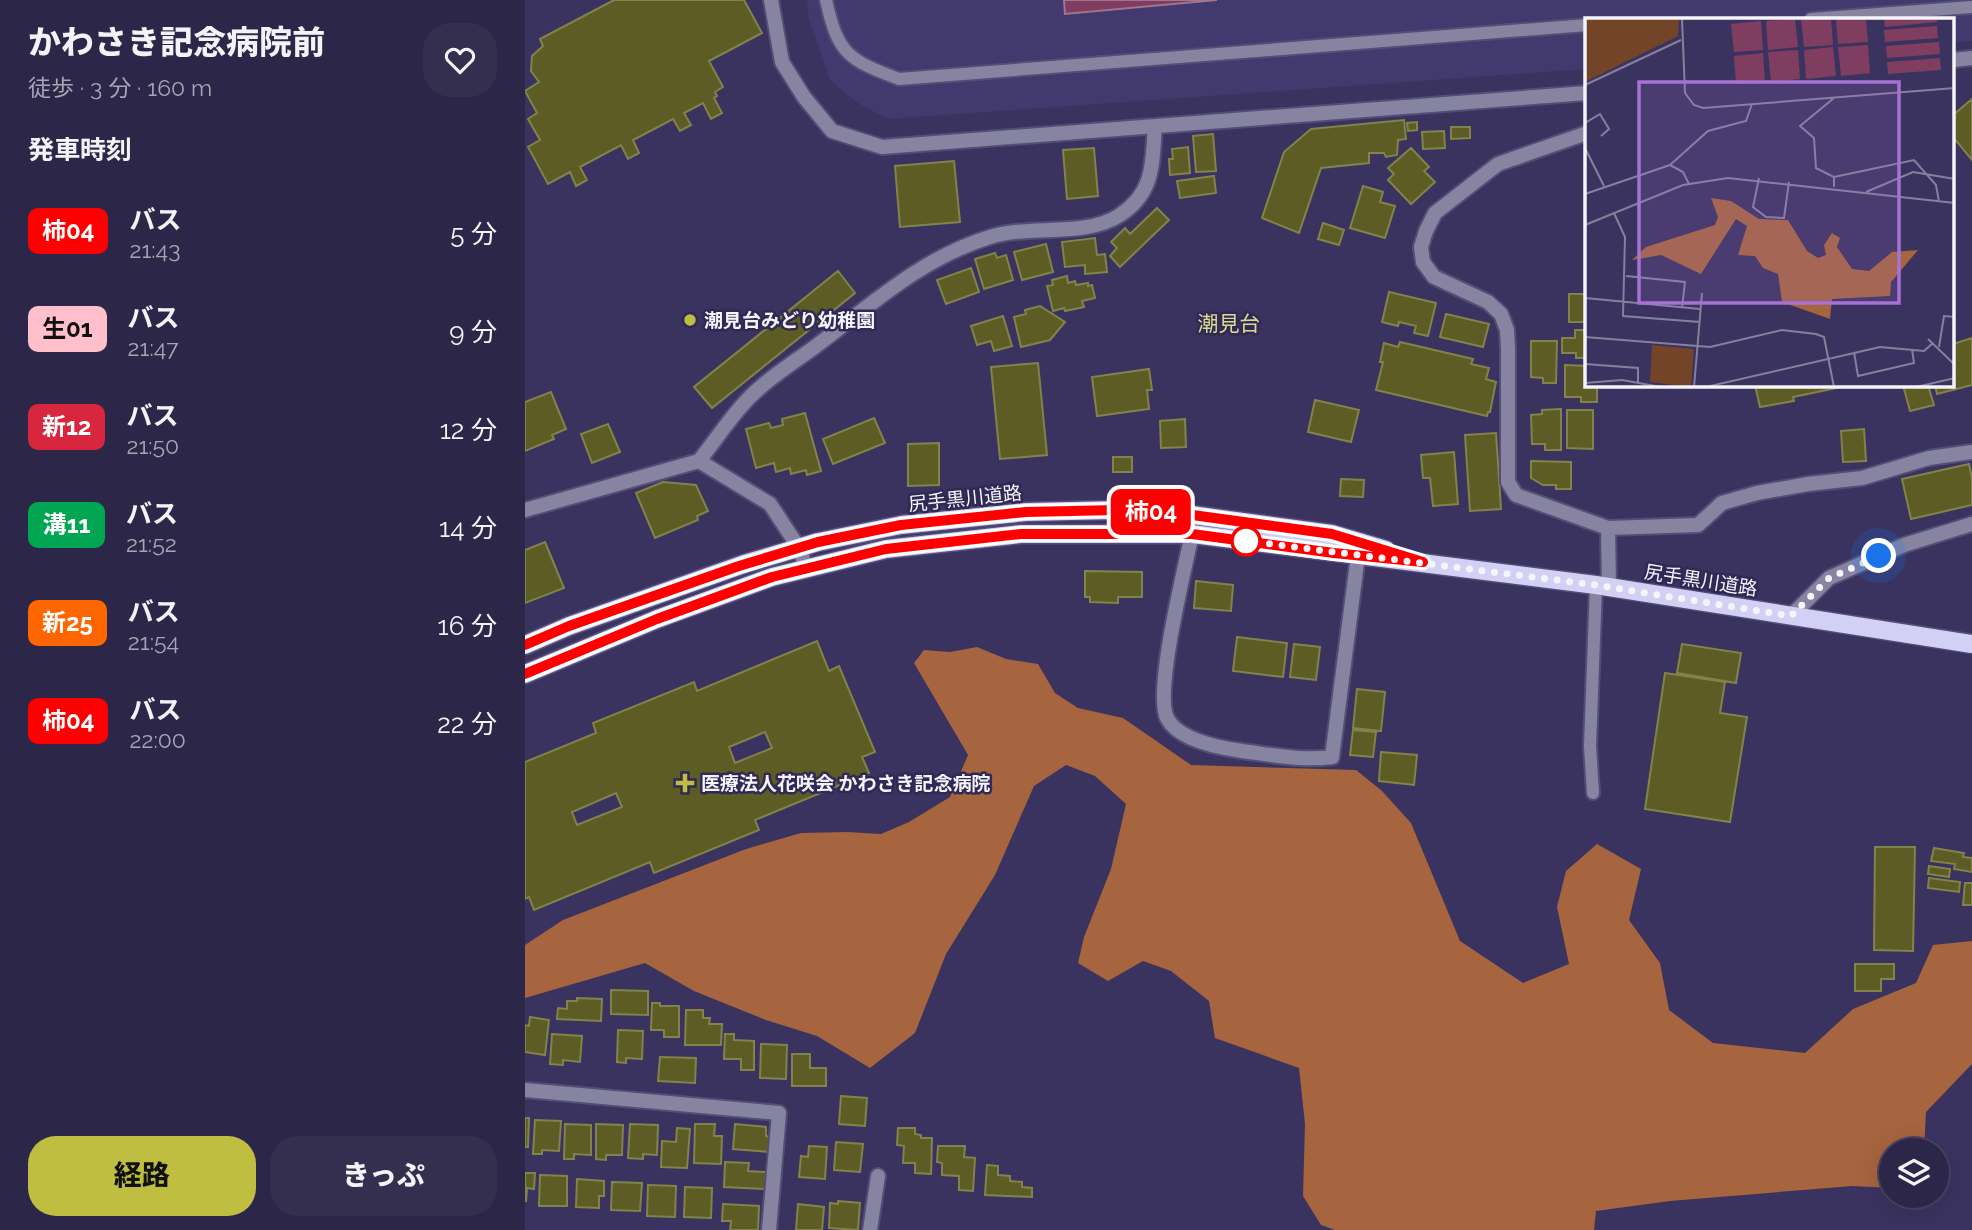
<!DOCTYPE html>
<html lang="ja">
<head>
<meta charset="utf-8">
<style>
	body { margin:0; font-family:Raleway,"Noto Sans JP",sans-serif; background:#342e4f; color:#f1f3f6; height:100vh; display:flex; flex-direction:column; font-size:26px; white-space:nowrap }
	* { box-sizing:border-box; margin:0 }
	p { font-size:23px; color:#a6a5b4 }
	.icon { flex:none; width:38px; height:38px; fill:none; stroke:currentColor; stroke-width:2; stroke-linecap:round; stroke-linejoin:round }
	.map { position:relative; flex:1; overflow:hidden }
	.drawer { display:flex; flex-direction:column; background:#2c2648; width:525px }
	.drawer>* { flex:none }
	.badge { padding:0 14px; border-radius:10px; font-size:24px; line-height:46px }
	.tools { position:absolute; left:1354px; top:1138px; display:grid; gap:14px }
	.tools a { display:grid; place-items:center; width:70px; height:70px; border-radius:50%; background:#2c2648; box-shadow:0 7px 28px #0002,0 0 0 2px #484360; font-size:35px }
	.you { position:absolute; width:35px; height:35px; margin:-18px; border:5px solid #fff; border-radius:50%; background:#1a73e8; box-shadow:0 0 0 10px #1a73e833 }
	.map>.badge { position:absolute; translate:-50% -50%; box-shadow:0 0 0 4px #fff }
	h2 { padding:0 28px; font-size:26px; line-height:63px }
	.round { display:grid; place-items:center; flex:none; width:74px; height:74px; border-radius:28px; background:#342e4f }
	.summary { display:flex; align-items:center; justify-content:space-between; height:119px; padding:0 28px }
	h1 { font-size:33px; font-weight:800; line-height:52px }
	.primary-button { display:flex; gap:14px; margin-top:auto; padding:14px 28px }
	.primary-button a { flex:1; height:80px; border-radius:28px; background:#bfbe41; color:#111; font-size:28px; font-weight:800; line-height:80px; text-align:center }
	.primary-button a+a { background:#342e4f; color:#f1f3f6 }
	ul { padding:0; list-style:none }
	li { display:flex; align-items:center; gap:21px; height:98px; padding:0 28px }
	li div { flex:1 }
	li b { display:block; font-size:26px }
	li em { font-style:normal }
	li .badge { min-width:77px; font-weight:700; text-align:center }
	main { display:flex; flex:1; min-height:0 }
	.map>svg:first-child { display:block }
	.built { fill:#42396e }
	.forest { fill:#a6643f }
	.water { fill:#7f3d60; stroke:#a2748e; stroke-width:2 }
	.building { fill:#5c5c24; stroke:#82834a; stroke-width:2; fill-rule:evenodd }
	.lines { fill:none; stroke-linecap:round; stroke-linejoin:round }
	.lane-casing { stroke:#544e76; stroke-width:16 }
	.street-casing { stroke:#544e76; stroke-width:18 }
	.primary-casing { stroke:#544e76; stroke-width:21 }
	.lane { stroke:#8784a2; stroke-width:12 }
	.street { stroke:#8784a2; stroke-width:14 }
	.primary { stroke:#d3d0f5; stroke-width:18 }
	.line-casing { stroke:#fff; stroke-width:16 }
	.line { stroke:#f00; stroke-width:10 }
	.walk { stroke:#f5f4fa; stroke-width:7; stroke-dasharray:0 12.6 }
	.poi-dot { fill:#bfbe41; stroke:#302855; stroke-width:2.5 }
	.stop-dot { fill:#fff; stroke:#f00; stroke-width:3.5 }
	.labels { text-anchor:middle; stroke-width:5; stroke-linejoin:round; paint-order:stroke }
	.poi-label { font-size:19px; font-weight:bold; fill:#f5f4fa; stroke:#302855; text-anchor:start }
	.street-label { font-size:19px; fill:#f5f4fa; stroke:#302855 }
	.neighbourhood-label { font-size:21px; fill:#dadb8d; stroke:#302855 }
	.inset-road { fill:none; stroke:#85809e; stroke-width:2 }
	.view { fill:#a672d4; fill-opacity:0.15; stroke:#a672d4; stroke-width:3.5 }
	.inset-edge { fill:none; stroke:#f5f4fa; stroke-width:3.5 }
</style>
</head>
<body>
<main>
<section class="drawer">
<div class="summary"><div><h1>かわさき記念病院前</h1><p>徒歩 · 3 分 · 160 m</p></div><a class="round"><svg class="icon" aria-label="heart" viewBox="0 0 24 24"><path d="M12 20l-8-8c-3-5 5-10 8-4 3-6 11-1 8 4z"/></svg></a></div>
<h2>発車時刻</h2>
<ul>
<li><span class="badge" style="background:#f00;color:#fff">柿04</span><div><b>バス</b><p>21:43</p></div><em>5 分</em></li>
<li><span class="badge" style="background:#ffc0cb;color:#111">生01</span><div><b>バス</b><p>21:47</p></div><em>9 分</em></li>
<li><span class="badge" style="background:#d7263d;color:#fff">新12</span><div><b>バス</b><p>21:50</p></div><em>12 分</em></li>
<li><span class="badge" style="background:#00a651;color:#fff">溝11</span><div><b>バス</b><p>21:52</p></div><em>14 分</em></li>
<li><span class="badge" style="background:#f60;color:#fff">新25</span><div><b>バス</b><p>21:54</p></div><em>16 分</em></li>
<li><span class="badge" style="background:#f00;color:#fff">柿04</span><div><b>バス</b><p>22:00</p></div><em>22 分</em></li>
</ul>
<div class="primary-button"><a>経路</a><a>きっぷ</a></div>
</section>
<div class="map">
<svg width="1447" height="1230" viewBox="0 0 1447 1230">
	<rect width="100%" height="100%" fill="#3a3360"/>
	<!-- built -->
	<path class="built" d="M282,0H1447V41L1428,42V19H1062V69L363,119L333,103L305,80L284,19Z"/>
	<!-- forest -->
	<path class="forest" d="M452,647L481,659L513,664L530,693L553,708L598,718L666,765L831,770L857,791L886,823L935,941L998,983L1044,964L1032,907L1041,871L1072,844L1116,869L1104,920L1135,963L1144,1010L1188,1043L1280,1053L1328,1009L1391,983L1408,945L1447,941V1064L1401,1112L1399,1150H1367V1188L1327,1186L1145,1201L1071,1211L1069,1230H810L796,1225L778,1196L780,1124L774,1068L690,1038L684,1001L646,971L618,961L583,981L553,963L559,937L586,869L601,804L570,776L541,765L509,786L470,875L421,954L390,1033L345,1068L292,1036L241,1020L169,991L120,963L0,998V945L38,920L221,849L276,833L322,832L356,834L384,822L425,797L443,755L389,663L399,650L425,652Z"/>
	<!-- water -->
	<path class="water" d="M539,0H692L540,14Z"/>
	<!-- building -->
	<path class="building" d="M89,0H219L237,33L184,61L198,87L190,92L192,96L189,98L197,113L186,119L178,103L159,113L166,125L155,131L148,119L108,140L114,153L103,159L96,145L55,167L62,180L51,186L45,172L23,184L3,147L15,140L3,119L12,113L0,91L14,82L6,71L7,56L18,46L15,39Z
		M1447,99V160L1428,137V115Z
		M879,120L881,139L873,140L872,155L861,157L859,153H844V163L796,168L774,233L737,218L759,152L786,129Z
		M892,122V130L883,131L882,123Z
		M926,127H945V138L926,139Z
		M919,131L920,148L898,149L897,132Z
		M688,134L691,171L671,172L668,136Z
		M663,147L665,173L645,175L644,159H648L647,149Z
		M569,148L573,196L542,199L538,150Z
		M886,148L904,167L899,171L910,182L886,204L863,180L869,174L863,168Z
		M429,161L435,222L375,227L370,166Z
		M689,176L691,193L655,198L652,181Z
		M838,186L858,192L855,202L870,206L860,238L825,228Z
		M632,208L644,220L595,267L585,256L592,248L586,242L600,228L605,234Z
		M798,223L819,230L814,245L793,239Z
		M570,238L572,255L580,254L582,272L560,274V265L540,267L537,242Z
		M521,244L528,272L497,280L489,252Z
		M470,253L472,258L481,255L488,280L459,289L450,259Z
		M446,268L454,292L421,304L412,280Z
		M313,271L330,293L187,408L169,387Z
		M542,276L543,283L550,281L551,285L563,283V286L567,285L570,298L557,301L559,307L540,311L539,308L528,311L522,286L528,285L527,280Z
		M864,292L911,303L903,336L889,333L891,326L874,322L873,326L857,322Z
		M1044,294H1062V319H1060V322H1044Z
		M515,306L540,322L525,340L496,347L489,317L501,314L500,310Z
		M921,314L964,324L958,347L915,337Z
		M478,316L487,346L469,351L466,341L452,345L446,326Z
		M1050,330H1062V358H1051V353H1037V338H1050Z
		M1447,338V385L1412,394L1410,385H1428V344Z
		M1006,341H1032L1031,383H1018V378L1006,377Z
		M875,342L948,359L946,364L964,368L961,379L971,382L965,412H963L962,416L851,390L858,362H855L859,343L873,347Z
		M513,363L522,455L475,459L466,367Z
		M1040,365L1062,366V385H1072V402H1056V397H1040Z
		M624,369L627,390H622L624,409L572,416L567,377Z
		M1230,385H1326L1268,397L1269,401L1235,407Z
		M1378,385H1403L1409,405L1385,411Z
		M26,392L41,429L27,435L29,439L0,451V402Z
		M790,400L834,410L826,442L783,432Z
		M1036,409V450H1020V444H1007L1006,415L1017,414V410Z
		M1042,410H1068V449L1042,448Z
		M280,413L296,471L282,475L281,470L266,474L265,468L251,472L249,463L231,468L221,429L244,423L246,428L258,425L257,419Z
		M349,418L360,443L308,464L298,439Z
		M660,419L661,447L636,448L635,421Z
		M83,424L95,452L67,463L56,434Z
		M1339,429L1341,461L1318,462L1316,431Z
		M971,433L976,509L945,511L940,435Z
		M414,443V485L383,486V444Z
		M929,452L933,504L908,506L905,478H898L896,455Z
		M588,457H607V472H588Z
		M1006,461L1046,462V489H1031V485H1018L1006,478Z
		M1444,464L1447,478V505L1386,519L1377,479Z
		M816,479L839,480L838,497L815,496Z
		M138,482L171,485L183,511L172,516L173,520L130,538L111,493Z
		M20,542L39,588L0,603V550Z
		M560,571L617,572V597H593V603L565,602V597H560Z
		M671,581L708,585L706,611L669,608Z
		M712,637L762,643L758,677L708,671Z
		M292,641L304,671L314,666L350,752L337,757L344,773L230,820L234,830L129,873L125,862L9,910L4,897L0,899V762L71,733L68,723L169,682L172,691ZM240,732L247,748L210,763L204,747ZM91,793L97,807L52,825L47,812Z
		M769,644L795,647L791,680L765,677Z
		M1157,644L1216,653L1211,683L1152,673Z
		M1140,673L1200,682L1195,713L1222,717L1205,822L1120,809Z
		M832,689L860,692L856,731L828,728Z
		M828,730L851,732L848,757L825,755Z
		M856,752L892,755L889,785L854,781Z
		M1350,847H1390L1388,951L1349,950Z
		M1409,848L1439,853L1438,857L1447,858V872L1429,869L1430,864L1406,861Z
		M1404,866L1425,869L1424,877L1403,874Z
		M1404,878L1435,882L1434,892L1403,888Z
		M1440,883H1447V905H1438Z
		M1330,964H1369V979H1356V991H1330Z
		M86,990L123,991V1015L86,1014Z
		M52,998L77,999L76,1021L32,1019L33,1008L42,1009V1001H52Z
		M127,1003H135V1006H154V1037H139V1030H126Z
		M161,1010H178V1018H185L184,1024H197L196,1045H160Z
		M5,1017L24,1020L20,1055L0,1052V1025L4,1026Z
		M93,1030L118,1031L117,1059L101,1058V1063L92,1062Z
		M27,1034L57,1036L55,1062L38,1060V1065L25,1064Z
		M200,1034H209V1040L229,1041V1070H216V1059H199Z
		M236,1044L262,1045L261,1079L235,1078Z
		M267,1054H285V1068H301V1086H267Z
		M135,1057L171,1058L170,1083L133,1081Z
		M316,1096L342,1098L340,1126L314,1124Z
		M0,1118H4L3,1147H0Z
		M10,1120L36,1121L34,1151L17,1150V1154H8Z
		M40,1124L66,1125V1155L49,1154V1159H39Z
		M71,1124L98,1125L97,1155H81V1160L71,1159Z
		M105,1124L133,1125L132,1155L118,1154V1159L103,1158Z
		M170,1124H190L189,1136H197L196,1164L169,1163Z
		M210,1124L241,1127V1136L245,1137L244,1152L208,1149Z
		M152,1128L165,1129L162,1168L136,1167L137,1141L151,1142Z
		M373,1128H390V1134L396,1135V1138H407L406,1174L390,1173V1163H378L379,1146L372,1145Z
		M311,1142L338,1144L335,1172L309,1170Z
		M284,1146L302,1147L300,1179L274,1177L276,1156L283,1157Z
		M413,1146H440L439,1157L450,1158L448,1191L434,1190V1176L417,1175V1163L412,1162Z
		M200,1162L224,1163L223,1171L241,1172V1189L199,1187Z
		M462,1165L473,1166V1175L485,1176V1181L497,1182V1187L507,1188V1197L460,1195Z
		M0,1173H10L9,1189L2,1188L1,1202Z
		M15,1175L42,1176V1206H14Z
		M52,1179L79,1181V1196H74V1208L51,1207Z
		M87,1182L117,1183L115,1211L86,1210Z
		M123,1185L151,1186L150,1217L122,1216Z
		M160,1187L187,1188L186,1218L159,1217Z
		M313,1201L335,1203L333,1230L304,1228L305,1203L313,1204Z
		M198,1204L234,1206L233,1230H205L206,1221H197Z
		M273,1204L299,1207L297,1230H271Z"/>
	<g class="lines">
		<!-- lane casing -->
		<g class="lane-casing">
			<path id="lane" d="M301,0C313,55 324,60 374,79L1062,25
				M1286,19L1447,7
				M1068,793L1065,746L1071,585"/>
		</g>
		<!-- street casing -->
		<g class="street-casing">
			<path id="street" d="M246,0L257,62L279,97L307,131L357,147L1062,93
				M1428,60L1447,58
				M1062,133L973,164L910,213L901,231L896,247L898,262L909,277L963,302L976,314L982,330L983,348V482L991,495L1083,528L1084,588
				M0,510L174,461
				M1083,528L1173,525L1197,503L1232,493L1283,484L1337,478L1404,458L1447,452
				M667,534C660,568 629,691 642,718C653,740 695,748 717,751C748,755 777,761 807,757L833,555
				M281,568L274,548L245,504L174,461C191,440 207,414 227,395C247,375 273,360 295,343C349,302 399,257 465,237C505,224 560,238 595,215C630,192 627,163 630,126
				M1266,616L1304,578L1379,545L1447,524
				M0,1090L254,1113L244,1230
				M345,1230L353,1176"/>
		</g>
		<!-- primary casing -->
		<g class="primary-casing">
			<path id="primary" d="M0,645L44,626L219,564L293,542L376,525L501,512L591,510L660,514L807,534L861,550
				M0,674L132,619L247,577L361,549L496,534H667L1071,585L1447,644"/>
		</g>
		<!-- lane -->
		<use href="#lane" class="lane"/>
		<!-- street -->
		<use href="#street" class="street"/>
		<!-- primary -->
		<use href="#primary" class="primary"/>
	</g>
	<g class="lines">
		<!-- line casing -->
		<g class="line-casing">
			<path id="line" d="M0,645L44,626L214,566L293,542L376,525L501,512L591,510L660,514L807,534L898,562L809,553L667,534H496L361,549L247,577L132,619L0,674"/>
		</g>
		<!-- line -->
		<use href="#line" class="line"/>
		<!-- walk -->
		<path class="walk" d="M721,541L714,540L1071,585L1266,616L1304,578L1354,556"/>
	</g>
	<!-- markers -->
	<g class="poi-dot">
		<circle cx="165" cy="320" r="7"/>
		<path d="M156.5 772.5h7v7h7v7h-7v7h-7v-7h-7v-7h7z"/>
	</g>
	<circle class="stop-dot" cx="721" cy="541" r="14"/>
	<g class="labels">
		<!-- poi labels -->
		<g class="poi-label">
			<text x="179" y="327">潮見台みどり幼稚園</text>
			<text x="176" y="790">医療法人花咲会 かわさき記念病院</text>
		</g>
		<!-- street labels -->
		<g class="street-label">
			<text transform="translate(440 498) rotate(-6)" y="7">尻手黒川道路</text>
			<text transform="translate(1176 580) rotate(9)" y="7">尻手黒川道路</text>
		</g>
		<!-- neighbourhood labels -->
		<g class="neighbourhood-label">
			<text x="704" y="331">潮見台</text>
		</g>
	</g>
	<!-- overview -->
	<g transform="translate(1060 18)">
		<rect width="369" height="369" fill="#3a3360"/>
		<path d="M0,1H94L93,18L0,64ZM67,327L109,331L106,369L65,364Z" fill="#744429"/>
		<path d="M126,180L146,183L174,201L203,202L222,233L233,240L241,237L239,227L247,215L255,220L252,229L267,251L284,253L307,234L333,232L306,264L305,278L247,281L245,301L197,284L193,256L178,250L170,238L153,237L162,208L151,201L116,256L76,237L47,242L61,229L130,207L133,199Z" fill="#a6643f"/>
		<path d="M210,1L213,29L183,32L181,3ZM216,1H246L248,27L219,29ZM251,1H281L283,24L253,26ZM299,1H352V4L300,9ZM176,3L178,32L149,34L146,6ZM352,8L353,20L300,24L299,12ZM354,24L355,36L302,40L301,28ZM283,27L285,55L256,58L253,29ZM248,29L251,58L221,61L219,32ZM213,32L215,61L186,64L183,34ZM178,35L180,64L151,66L149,38ZM355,40L356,52L303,56L302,44Z" fill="#7f3d60"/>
		<path class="inset-road" d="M97,1L100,75L109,87L118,90L370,70M0,67L96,22M0,105L15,96L24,111L16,118M0,130L19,168M249,159L329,142L351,167L354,184M174,160L168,189L181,199L199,200L204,164M104,166L98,154L85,147L123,113L161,103L167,86M249,169V159L231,150L229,120L215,108L249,80M281,174L328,154L370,161M0,176L85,147M29,195L40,219L38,298L115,304M0,207L98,167L143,160L370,185M41,258L100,264L97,290M0,280L115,291M0,319L125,329L197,312L231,316L239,319L249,369M343,321L370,347M354,329L359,298L370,299M269,334L273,358L329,345L327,331M0,346L53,350V365M0,365L37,362L76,369M109,369L117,275M121,369L295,329L339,333L348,325M331,369L370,360"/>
		<path class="view" d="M54,64H314V285H54Z"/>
		<rect width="369" height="369" class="inset-edge"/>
	</g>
</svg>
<div class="tools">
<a><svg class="icon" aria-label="layers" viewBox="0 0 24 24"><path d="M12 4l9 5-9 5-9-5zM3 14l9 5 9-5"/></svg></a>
</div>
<div class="you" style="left:1354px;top:556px"></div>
<b class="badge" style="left:626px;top:512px;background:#f00;color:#fff">柿04</b>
</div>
</main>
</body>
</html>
